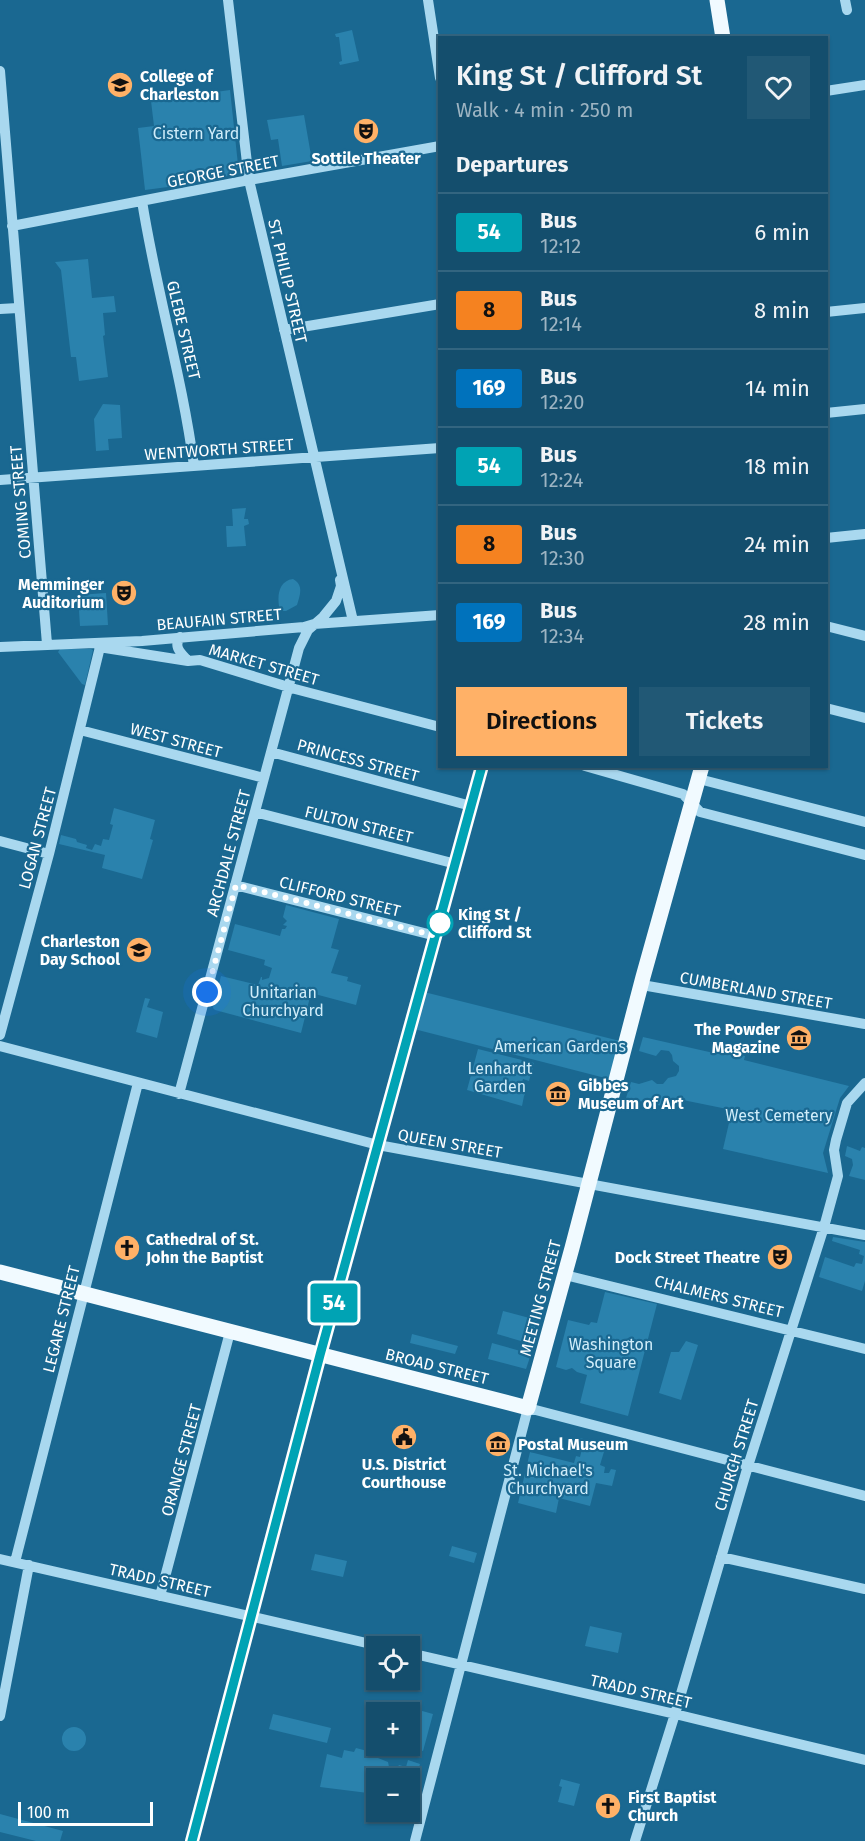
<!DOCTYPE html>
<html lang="en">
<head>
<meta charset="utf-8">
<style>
	body { margin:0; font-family:"Fira Sans",sans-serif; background:#215875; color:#f1f3f6; height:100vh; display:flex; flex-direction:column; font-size:22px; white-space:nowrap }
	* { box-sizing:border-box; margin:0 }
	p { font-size:20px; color:#9db4c2 }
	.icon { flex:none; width:33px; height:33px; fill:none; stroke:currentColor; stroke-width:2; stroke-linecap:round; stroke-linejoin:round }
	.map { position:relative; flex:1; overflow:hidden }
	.drawer { position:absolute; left:438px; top:36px; width:390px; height:732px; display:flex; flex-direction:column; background:#144e6d; border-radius:0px; box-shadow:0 2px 4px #0004,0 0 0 2px #336580 }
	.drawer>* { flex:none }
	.badge { padding:0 12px; border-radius:4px; font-size:21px; line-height:39px }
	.tools { position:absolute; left:366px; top:1636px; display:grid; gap:12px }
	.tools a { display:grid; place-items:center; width:54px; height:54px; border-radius:0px; background:#144e6d; box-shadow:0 2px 4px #0004,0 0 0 2px #336580; font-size:30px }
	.scale { position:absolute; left:18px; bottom:15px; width:135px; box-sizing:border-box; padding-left:6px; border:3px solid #fff; border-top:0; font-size:16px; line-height:21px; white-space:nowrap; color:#fff; -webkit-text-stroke:4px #1a6891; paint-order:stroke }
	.you { position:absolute; width:30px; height:30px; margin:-15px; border:4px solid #fff; border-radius:50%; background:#1a73e8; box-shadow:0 0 0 9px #1a73e833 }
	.map>.badge { position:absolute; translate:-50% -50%; box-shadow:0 0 0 3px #fff }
	h2 { padding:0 18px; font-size:22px; line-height:54px }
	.round { display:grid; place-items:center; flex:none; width:63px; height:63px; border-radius:0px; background:#215875 }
	.headline { display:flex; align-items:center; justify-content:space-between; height:102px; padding:0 18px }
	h1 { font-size:28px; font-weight:600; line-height:45px }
	.cta { display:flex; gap:12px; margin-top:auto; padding:12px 18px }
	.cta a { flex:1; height:69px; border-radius:0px; background:#ffb167; color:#111; font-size:24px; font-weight:600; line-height:69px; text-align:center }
	.cta a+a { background:#215875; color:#f1f3f6 }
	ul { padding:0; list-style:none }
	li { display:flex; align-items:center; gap:18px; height:78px; padding:0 18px; border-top:2px solid #336580 }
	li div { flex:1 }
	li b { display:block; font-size:22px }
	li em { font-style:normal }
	li .badge { min-width:66px; font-weight:700; text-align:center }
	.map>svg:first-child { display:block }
	.green { fill:#2a82ad }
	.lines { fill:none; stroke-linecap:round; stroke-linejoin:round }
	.minor { stroke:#a9d8ef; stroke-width:10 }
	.major { stroke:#f1faff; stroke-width:15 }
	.line-casing { stroke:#fff; stroke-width:14 }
	.line { stroke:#00a3b4; stroke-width:9 }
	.walk { stroke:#fff; stroke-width:6; stroke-dasharray:0 10.8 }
	.stop-dot { fill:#fff; stroke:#00a3b4; stroke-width:3 }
	.labels { text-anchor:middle; stroke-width:4.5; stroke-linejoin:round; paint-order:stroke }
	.poi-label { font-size:16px; font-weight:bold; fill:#fff; stroke:#1a6891; text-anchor:start }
	.park-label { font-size:16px; fill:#d0edfa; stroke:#1a6891 }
	.street-label { font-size:16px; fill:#fff; stroke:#1a6891 }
	.stop-label { font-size:16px; font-weight:bold; fill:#fff; stroke:#1a6891; text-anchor:start }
</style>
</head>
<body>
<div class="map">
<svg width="865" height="1841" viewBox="0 0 865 1841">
	<rect width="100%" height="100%" fill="#1a6891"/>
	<!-- green -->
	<path class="green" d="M352,30L359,61L340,65L339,62L342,61L339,37H336L335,34Z
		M230,90L239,174L200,181L198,172L181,175L183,185L145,190L138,128L154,126L151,101Z
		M304,115L312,161L282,166L278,139L271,140L267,120Z
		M88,259L92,298L114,296L116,312L103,313L105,335L103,336L108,377L79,381L76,357H71L61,270L55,262Z
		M103,404L120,405L122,438L108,439L109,450L96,451L94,419Z
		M246,508L244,519H248L249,524L244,526L246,546L227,547L226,526H233L232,509Z
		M293,579C304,585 300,595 297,605L286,611H280C277,599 277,581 293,579Z
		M106,593L108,625L80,626L78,595Z
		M60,649H91L93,650L85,685L82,684L58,652Z
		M114,808L155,820L150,839L153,840L142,879L102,868L105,855L59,844L61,835L76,839L77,842L87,845L86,848L92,850L95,844L101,846L103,839L109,840L113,825L110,824Z
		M286,905L339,919L331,948L339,950L331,973L348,977L347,981L361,985L356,1005L311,993L301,1033L215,1010L213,1008L221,976L258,985L261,977H262V980L269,978L272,968L264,965L265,960L228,950L235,924L280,936L282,929H285L287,926L283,925L287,921L283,917Z
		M424,992L620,1041L609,1079L414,1029Z
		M145,998L150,999L147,1007L163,1012L157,1038L136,1032Z
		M643,1037L718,1054L736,1053L745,1056L744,1060L849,1086L840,1098L823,1153L828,1173L723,1149L732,1110L673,1098L671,1108L626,1098L631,1082L639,1084L652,1080L657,1084H663L668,1078L676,1076L679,1071V1066L673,1061L672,1055L669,1051L661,1050L656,1056L639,1051Z
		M478,1049L534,1063L529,1081L523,1079L520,1090L526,1092L524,1096L522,1106L467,1090Z
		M847,1146L860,1151L862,1147L865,1148V1180L849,1176L853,1165L852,1159L845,1156Z
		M833,1237L865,1242V1281L862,1291L819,1277L825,1257L854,1267L856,1263L862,1264L864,1256L859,1254L860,1250L832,1241Z
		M605,1292L657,1304L628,1416L580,1403L587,1375L577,1372L572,1368L566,1370L556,1367L568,1320L589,1325L591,1322L597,1323Z
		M503,1311L537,1320L531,1344L497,1334Z
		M412,1334L458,1346L455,1354L410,1343Z
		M686,1341L698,1345L681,1400L659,1393L671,1352H679Z
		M492,1343L531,1354L526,1369L488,1359Z
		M580,1438L606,1445L600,1465L605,1467L604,1473H609L611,1469L616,1470L612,1486L596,1483L590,1506L559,1498L556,1513L518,1503L530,1452L574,1463L576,1456L580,1457L583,1445L579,1444Z
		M452,1546L477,1553L474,1563L449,1556Z
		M315,1554L347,1561L343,1577L311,1570Z
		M590,1626L622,1633L618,1653L585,1646Z
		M390,1702L433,1714L423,1751L403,1746H410V1713H387Z
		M273,1714L331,1728L327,1743L269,1729Z
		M62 1739a12 12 0 1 1 24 0a12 12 0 1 1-24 0Z
		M356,1748L379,1754L378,1758L388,1762L389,1767L392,1770L397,1768L399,1765L406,1767L408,1760L420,1764L410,1798V1779H376V1794L320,1787L327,1754L342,1758L344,1750L354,1752Z
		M561,1779L580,1784L574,1806L558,1802L562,1787L559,1786Z
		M0,1814L63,1831L60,1841H36L0,1832Z"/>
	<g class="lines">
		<!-- minor -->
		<path class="minor" d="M228,0L249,180L353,621
			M428,0L440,78
			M845,0L847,10
			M0,71L47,644
			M826,91L865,85
			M142,201C156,290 182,376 194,466
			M12,226L249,180L440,146
			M0,309L18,308
			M826,312L865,308
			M284,330L440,304
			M826,413L865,409
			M0,480L440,448
			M826,538L865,534
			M826,626L865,636
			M180,637C173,647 181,653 188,661
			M0,647L142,641L304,627L314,624L440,615
			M99,647L188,661L200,660L295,689L440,727
			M826,708L865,718
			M80,730L264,778
			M271,752L471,806
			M585,766L683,794L700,812L865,855
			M699,779L865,822
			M255,812L456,864
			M0,841L49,854
			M235,885L436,936
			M642,985L865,1024
			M0,1035L49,854L100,647
			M0,1046L378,1145L865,1235
			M179,1094L299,648L308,630L323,617L336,601L341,586L340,580
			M565,1275L865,1349
			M721,1557L865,1589
			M0,1559L384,1647
			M15,1562L138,1083
			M160,1596L230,1332
			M410,1653L675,1714L865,1760
			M0,1716L29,1565
			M192,1841L320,1355L482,766
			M415,1841L528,1408L865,1496
			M635,1841L675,1714L748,1466L824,1227L838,1176L834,1150L836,1140L847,1103L865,1083"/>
		<!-- major -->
		<path class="major" d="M717,0L723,38
			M0,1272L528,1408L572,1248L643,977L702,766"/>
	</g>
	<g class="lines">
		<!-- line casing -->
		<g class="line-casing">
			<path id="line" d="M192,1841L320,1355L482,766"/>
		</g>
		<!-- line -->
		<use href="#line" class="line"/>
		<!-- walk -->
		<path class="walk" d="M207,992L236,885L436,936L440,923"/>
	</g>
	<!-- icons -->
	<defs>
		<g id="university-disc" transform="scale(1.35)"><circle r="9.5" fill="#ffb167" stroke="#1a6891"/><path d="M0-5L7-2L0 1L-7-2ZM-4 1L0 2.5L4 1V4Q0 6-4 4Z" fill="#111"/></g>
		<g id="theatre-disc" transform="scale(1.35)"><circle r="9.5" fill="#ffb167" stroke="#1a6891"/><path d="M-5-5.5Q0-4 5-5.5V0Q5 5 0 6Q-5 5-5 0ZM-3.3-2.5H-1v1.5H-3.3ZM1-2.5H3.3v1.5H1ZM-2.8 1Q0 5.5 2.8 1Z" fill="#111"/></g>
		<g id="school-disc" transform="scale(1.35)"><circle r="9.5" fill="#ffb167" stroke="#1a6891"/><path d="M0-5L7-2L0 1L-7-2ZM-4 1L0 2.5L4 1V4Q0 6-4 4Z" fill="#111"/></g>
		<g id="museum-disc" transform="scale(1.35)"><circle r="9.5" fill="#ffb167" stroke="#1a6891"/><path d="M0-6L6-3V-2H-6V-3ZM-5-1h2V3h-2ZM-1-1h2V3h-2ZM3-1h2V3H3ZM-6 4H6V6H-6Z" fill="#111"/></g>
		<g id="church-disc" transform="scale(1.35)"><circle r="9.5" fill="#ffb167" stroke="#1a6891"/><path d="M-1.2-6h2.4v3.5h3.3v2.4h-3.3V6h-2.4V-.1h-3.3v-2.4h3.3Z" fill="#111"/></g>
		<g id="civic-disc" transform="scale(1.35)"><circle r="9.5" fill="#ffb167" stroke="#1a6891"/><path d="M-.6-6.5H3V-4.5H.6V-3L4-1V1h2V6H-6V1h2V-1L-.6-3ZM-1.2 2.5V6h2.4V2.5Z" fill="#111"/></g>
	</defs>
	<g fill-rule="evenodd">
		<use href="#university-disc" x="120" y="85"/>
		<use href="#theatre-disc" x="366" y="131"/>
		<use href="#theatre-disc" x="124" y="593"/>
		<use href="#school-disc" x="139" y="950"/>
		<use href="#museum-disc" x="799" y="1038"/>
		<use href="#museum-disc" x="558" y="1094"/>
		<use href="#church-disc" x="127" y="1248"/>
		<use href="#theatre-disc" x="780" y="1257"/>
		<use href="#civic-disc" x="404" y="1437"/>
		<use href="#museum-disc" x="498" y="1444"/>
		<use href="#church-disc" x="608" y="1806"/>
	</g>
	<!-- markers -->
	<circle class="stop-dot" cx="440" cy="923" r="12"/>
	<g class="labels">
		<!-- poi labels -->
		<g class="poi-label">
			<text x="140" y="82">College of<tspan x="140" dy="18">Charleston</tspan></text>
			<text x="366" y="164" text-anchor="middle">Sottile Theater</text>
			<text x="104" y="590" text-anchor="end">Memminger<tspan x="104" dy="18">Auditorium</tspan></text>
			<text x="120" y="947" text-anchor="end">Charleston<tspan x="120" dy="18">Day School</tspan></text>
			<text x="780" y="1035" text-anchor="end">The Powder<tspan x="780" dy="18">Magazine</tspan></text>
			<text x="578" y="1091">Gibbes<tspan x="578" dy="18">Museum of Art</tspan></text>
			<text x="146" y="1245">Cathedral of St.<tspan x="146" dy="18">John the Baptist</tspan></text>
			<text x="760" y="1263" text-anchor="end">Dock Street Theatre</text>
			<text x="518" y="1450">Postal Museum</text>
			<text x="404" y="1470" text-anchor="middle">U.S. District<tspan x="404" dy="18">Courthouse</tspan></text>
			<text x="628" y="1803">First Baptist<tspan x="628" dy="18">Church</tspan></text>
		</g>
		<!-- park labels -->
		<g class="park-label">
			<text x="196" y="139">Cistern Yard</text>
			<text x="283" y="998">Unitarian<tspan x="283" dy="18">Churchyard</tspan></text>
			<text x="560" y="1052">American Gardens</text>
			<text x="500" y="1074">Lenhardt<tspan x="500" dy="18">Garden</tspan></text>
			<text x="779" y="1121">West Cemetery</text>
			<text x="611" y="1350">Washington<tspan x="611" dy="18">Square</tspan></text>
			<text x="548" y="1476">St. Michael's<tspan x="548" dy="18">Churchyard</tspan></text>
		</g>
		<!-- street labels -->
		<g class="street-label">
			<text transform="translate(223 171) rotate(-11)" y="6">GEORGE STREET</text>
			<text transform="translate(288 281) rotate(77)" y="6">ST. PHILIP STREET</text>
			<text transform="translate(184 330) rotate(77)" y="6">GLEBE STREET</text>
			<text transform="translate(219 449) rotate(-4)" y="6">WENTWORTH STREET</text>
			<text transform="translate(20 502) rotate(-95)" y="6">COMING STREET</text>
			<text transform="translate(219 619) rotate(-5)" y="6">BEAUFAIN STREET</text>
			<text transform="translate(264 664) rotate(16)" y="6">MARKET STREET</text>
			<text transform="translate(176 740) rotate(15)" y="6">WEST STREET</text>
			<text transform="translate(358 760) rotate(15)" y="6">PRINCESS STREET</text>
			<text transform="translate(359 824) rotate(14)" y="6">FULTON STREET</text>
			<text transform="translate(37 838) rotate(-75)" y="6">LOGAN STREET</text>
			<text transform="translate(228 853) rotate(-75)" y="6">ARCHDALE STREET</text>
			<text transform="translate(340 896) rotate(14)" y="6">CLIFFORD STREET</text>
			<text transform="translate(756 990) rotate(10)" y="6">CUMBERLAND STREET</text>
			<text transform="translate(450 1143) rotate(10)" y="6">QUEEN STREET</text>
			<text transform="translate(719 1296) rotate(14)" y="6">CHALMERS STREET</text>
			<text transform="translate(540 1298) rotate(-75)" y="6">MEETING STREET</text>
			<text transform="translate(61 1319) rotate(-76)" y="6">LEGARE STREET</text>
			<text transform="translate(437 1366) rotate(14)" y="6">BROAD STREET</text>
			<text transform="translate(736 1455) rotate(-73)" y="6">CHURCH STREET</text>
			<text transform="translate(181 1460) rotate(-75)" y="6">ORANGE STREET</text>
			<text transform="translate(160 1580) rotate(13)" y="6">TRADD STREET</text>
			<text transform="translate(641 1691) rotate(13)" y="6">TRADD STREET</text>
		</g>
		<!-- stop labels -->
		<g class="stop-label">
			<text x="458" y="920">King St /<tspan x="458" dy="18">Clifford St</tspan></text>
		</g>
	</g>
</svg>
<div class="tools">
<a><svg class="icon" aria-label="locate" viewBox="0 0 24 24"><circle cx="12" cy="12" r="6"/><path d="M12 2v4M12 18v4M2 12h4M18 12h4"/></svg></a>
<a>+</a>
<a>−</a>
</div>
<div class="scale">100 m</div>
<div class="you" style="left:207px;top:992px"></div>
<b class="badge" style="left:334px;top:1303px;background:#00a3b4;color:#fff">54</b>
<section class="drawer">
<div class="headline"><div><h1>King St / Clifford St</h1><p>Walk · 4 min · 250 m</p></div><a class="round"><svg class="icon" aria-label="heart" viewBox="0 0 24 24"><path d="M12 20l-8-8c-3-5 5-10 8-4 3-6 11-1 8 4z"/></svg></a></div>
<h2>Departures</h2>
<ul>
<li><span class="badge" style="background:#00a3b4;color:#fff">54</span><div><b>Bus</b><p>12:12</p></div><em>6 min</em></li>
<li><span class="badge" style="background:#f58220;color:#111">8</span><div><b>Bus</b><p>12:14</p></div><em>8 min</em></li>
<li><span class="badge" style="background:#0072bc;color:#fff">169</span><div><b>Bus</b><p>12:20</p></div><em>14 min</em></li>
<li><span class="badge" style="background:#00a3b4;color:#fff">54</span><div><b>Bus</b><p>12:24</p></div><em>18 min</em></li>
<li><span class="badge" style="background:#f58220;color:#111">8</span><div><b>Bus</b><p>12:30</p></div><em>24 min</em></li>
<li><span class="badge" style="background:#0072bc;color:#fff">169</span><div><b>Bus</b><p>12:34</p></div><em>28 min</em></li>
</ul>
<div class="cta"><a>Directions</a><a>Tickets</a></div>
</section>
</div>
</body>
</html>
